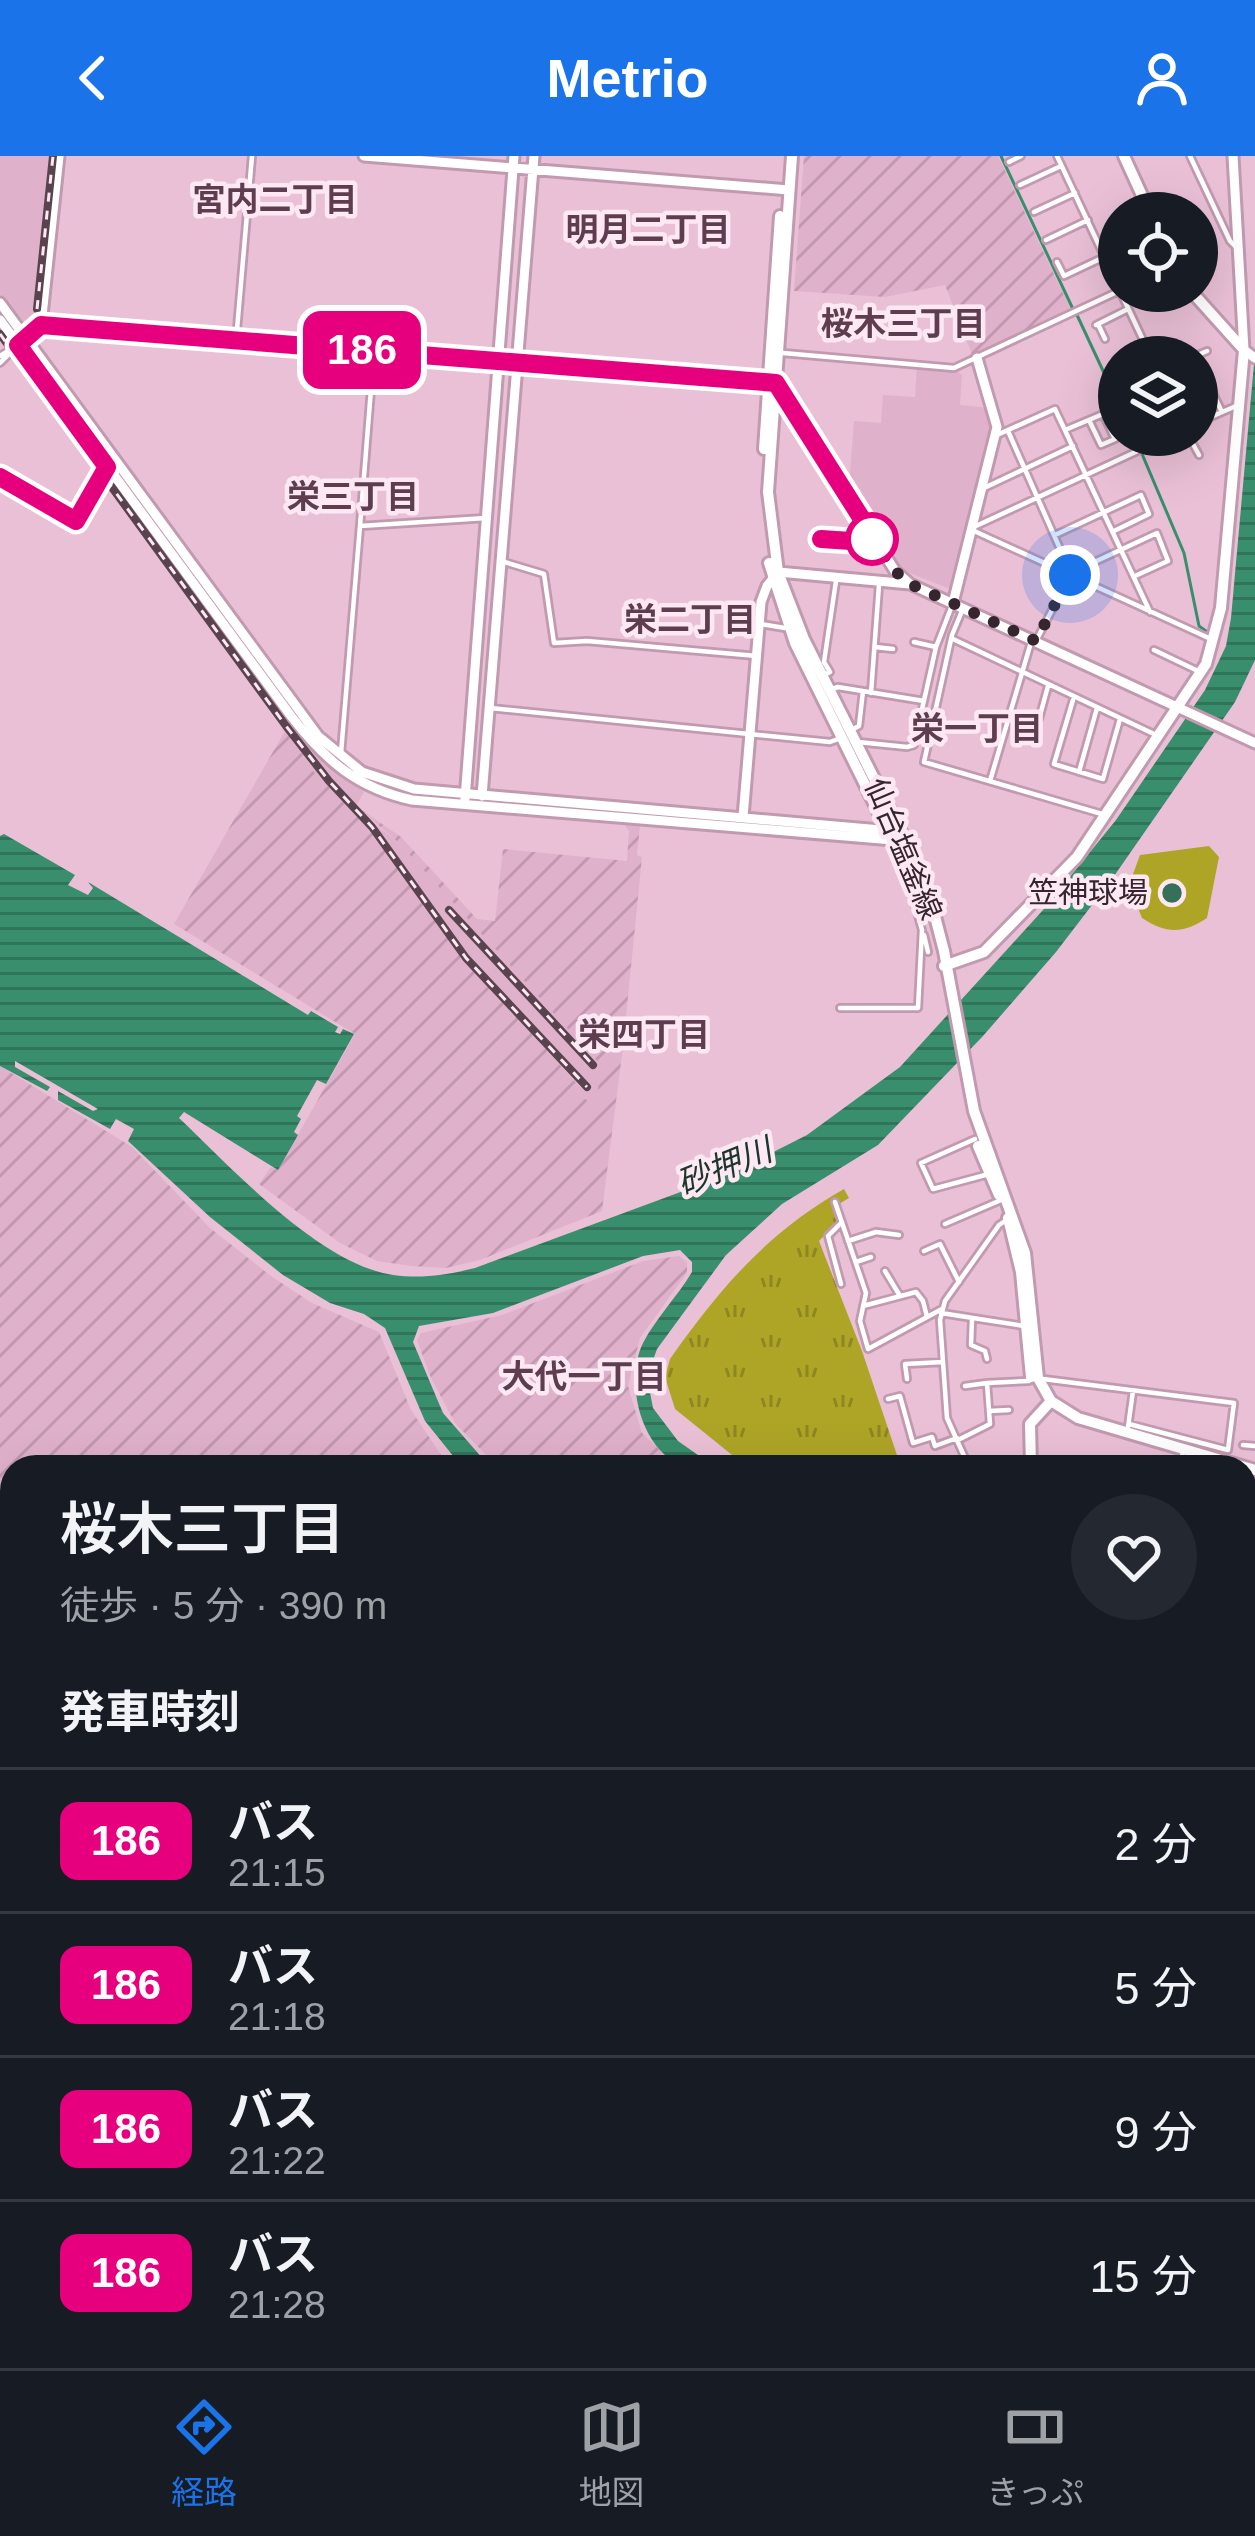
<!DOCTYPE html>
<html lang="ja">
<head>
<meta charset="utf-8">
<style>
	body { margin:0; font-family:Helvetica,"Noto Sans JP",sans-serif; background:#242831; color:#f1f3f6; height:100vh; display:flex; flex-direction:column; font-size:45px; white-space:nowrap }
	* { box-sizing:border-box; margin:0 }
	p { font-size:39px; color:#9ea1a6 }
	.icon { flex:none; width:66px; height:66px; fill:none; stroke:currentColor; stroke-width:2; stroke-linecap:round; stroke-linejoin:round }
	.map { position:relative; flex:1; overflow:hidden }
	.details { position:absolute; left:0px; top:1299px; width:1257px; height:915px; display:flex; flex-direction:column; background:#171b24; border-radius:36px 36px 0 0; box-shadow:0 12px 48px #0002 }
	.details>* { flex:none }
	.badge { padding:0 24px; border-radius:18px; font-size:42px; line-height:78px }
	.buttons { position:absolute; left:1098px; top:36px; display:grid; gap:24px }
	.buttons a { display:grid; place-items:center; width:120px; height:120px; border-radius:50%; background:#171b24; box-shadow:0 12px 48px #0002; font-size:60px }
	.you { position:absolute; width:60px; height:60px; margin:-30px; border:9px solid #fff; border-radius:50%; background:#1a73e8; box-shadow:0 0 0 18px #1a73e833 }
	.map>.badge { position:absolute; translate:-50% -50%; box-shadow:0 0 0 6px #fff }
	h2 { padding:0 60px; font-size:45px; line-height:108px }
	.round { display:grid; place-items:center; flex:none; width:126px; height:126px; border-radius:63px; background:#242831 }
	.summary { display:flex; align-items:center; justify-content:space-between; height:204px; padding:0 60px }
	h1 { font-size:57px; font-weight:600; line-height:90px }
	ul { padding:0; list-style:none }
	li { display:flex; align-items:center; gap:36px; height:144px; padding:0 60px; border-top:3px solid #363941 }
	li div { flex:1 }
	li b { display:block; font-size:45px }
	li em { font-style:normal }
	li .badge { min-width:132px; font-weight:700; text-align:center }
	header { display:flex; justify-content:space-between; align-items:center; height:156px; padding:0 60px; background:#1a73e8; color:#fff; font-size:54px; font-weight:600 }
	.tab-bar { display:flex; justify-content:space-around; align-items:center; height:168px; border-top:3px solid #363941; background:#171b24; font-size:33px; color:#9ea1a6 }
	.tab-bar a { display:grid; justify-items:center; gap:6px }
	.tab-bar .on { color:#1a73e8 }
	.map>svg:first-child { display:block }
	.built { fill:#e0b1cb }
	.industrial { fill:url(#industrial-furrows) }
	.grass { fill:#aea526 }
	.park { fill:url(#park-tufts) }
	.water { fill:url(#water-rules) }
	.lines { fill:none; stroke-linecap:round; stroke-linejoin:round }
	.stream { stroke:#388e6d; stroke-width:3 }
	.street-casing { stroke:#c29ab0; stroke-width:10 }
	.secondary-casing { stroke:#c29ab0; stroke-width:15 }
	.primary-casing { stroke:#c29ab0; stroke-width:16 }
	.street { stroke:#fff; stroke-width:4.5 }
	.secondary { stroke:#fff; stroke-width:9 }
	.primary { stroke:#fff; stroke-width:10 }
	.rail-casing { stroke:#58434f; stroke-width:8 }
	.rail { stroke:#fde8f3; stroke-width:3; stroke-dasharray:9; stroke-linecap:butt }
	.line-casing { stroke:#fff; stroke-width:27 }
	.line { stroke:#e6007e; stroke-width:18 }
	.walk { stroke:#35252e; stroke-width:12; stroke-dasharray:0 21.6 }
	.stop-dot { fill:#fff; stroke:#e6007e; stroke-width:6 }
	.poi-dot { fill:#377059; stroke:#fde8f3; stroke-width:4.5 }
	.labels { text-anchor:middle; stroke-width:9; stroke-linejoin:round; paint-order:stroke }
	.street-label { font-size:30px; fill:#35252e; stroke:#fde8f3 }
	.poi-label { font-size:30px; fill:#35252e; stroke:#fde8f3; text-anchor:end }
	.neighbourhood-label { font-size:33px; font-weight:bold; fill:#5f3d50; stroke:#fde8f3 }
	.water-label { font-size:33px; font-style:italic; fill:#1c362b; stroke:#fde8f3 }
</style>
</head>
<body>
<header><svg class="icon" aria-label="back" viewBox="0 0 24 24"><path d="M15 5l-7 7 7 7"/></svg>Metrio<svg class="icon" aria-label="person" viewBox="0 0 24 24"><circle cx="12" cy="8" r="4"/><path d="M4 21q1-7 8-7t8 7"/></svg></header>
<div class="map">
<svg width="1255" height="2212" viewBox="0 0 1255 2212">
	<defs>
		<pattern id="industrial-furrows" width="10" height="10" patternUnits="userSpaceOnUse" patternTransform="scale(3)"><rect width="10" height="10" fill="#e0b1cb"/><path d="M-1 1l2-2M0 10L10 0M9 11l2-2" fill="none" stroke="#c198af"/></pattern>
		<pattern id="park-tufts" width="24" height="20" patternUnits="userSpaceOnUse" patternTransform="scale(3)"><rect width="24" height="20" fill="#aea526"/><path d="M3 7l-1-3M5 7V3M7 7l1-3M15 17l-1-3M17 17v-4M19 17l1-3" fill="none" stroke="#8e8621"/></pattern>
		<pattern id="water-rules" width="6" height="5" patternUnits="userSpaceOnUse" patternTransform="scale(3)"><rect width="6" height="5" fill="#388e6d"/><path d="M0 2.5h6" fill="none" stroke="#30745a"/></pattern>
	</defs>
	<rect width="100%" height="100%" fill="#eac0d6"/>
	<!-- built -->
	<path class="built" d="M0,0H56L39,163L26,173L0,138Z
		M917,210L956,214L962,219L960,249L990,252L993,266L955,435L902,414L849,331L854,265L881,267L883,239L915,241Z
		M174,411L312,597L364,636L356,650L363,659L399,687L601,908L597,946L592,949L577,935L580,930L468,807L361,662L306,609L309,606L200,460L171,414Z"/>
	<!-- industrial -->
	<path class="industrial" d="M804,0H998L1071,154L973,201L945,129L885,141L794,135Z
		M285,575L310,607L307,609L361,662L468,807L580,931L577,935L592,949L597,945L600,908L399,687L356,650L401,681L477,763L495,765L503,693L627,705L629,675L624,668L640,670L637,699L642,701L623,891L602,1055L480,1104L446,1112L411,1110L377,1105L340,1087L259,1028L271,1011L278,1014L355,878L174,768Z
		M0,910L132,991L210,1072L271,1120L312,1147L379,1176L411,1254L449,1311H12V1632L0,1615Z
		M679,1100L687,1106V1117L640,1182L628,1230L642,1277L678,1311H498L455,1267L431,1222L417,1184L421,1177L502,1159L643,1105Z
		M0,1691L12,1707V1957L0,1958Z"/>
	<!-- grass -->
	<path class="grass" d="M1209,690L1219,701L1207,762C1183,778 1166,778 1142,762L1129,729L1140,699Z"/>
	<!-- park -->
	<path class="park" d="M844,1033L849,1042L834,1051L838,1065L819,1085L862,1195L901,1311H747L675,1253L665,1221L670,1203C720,1132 768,1076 844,1033Z"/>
	<!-- water -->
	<path class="water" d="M1255,197V504L1235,546L1112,723L1056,796L983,880L878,989L782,1048L726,1099L657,1193L647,1221L653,1252L678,1285L715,1311C707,1311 694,1313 686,1311C641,1297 624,1226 643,1187C656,1162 677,1141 692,1116V1106L680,1094L643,1100L493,1157L419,1170L413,1186L443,1257L490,1311H462L425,1265L385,1172L364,1158L330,1147L283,1119L210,1061L128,985L134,973L116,963L110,973L58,944V935L93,955L98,953L15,905V911L50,931L47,935L0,910V680L4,678L75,719L68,729L88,739L93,732L88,726L308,859L311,855L338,871L335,876L340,878L343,873L354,878L326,928L317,924L297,960L301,963L294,976L298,979L278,1014L184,956L179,962C232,1012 319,1108 393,1119C422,1123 447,1119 475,1112L732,1017L807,979L900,911L1043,754L1116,664L1205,534L1226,490L1231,462Z"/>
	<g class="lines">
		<!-- stream -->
		<path class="stream" d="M1001,0L1072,151
			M1077,159L1119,249
			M1134,279L1184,397L1199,470L1210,478"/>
		<!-- street casing -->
		<g class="street-casing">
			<path id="street" d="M1057,0L1119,132
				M1190,0L1230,85L1236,91
				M1009,6L1021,0
				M1020,29L1061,10
				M1034,56L1075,37
				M1046,84L1088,64
				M1057,106L1064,120L1119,94
				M1120,135L1151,201
				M1098,168L1105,183
				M1096,169L1128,153
				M236,185L252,0
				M783,197L954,212L1119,135
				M0,200L18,189
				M1193,201L1207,195
				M1116,203L1146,189
				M0,207L18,189
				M1112,222L1119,219
				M1197,234L1209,229L1222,256
				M1197,267L1236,250
				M1065,274L1103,258L1115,283L1101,289L1089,264
				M1008,275L1072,420
				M997,279L1055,253L1150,456
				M1188,279L1199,299
				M0,321L76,365L108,311
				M982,333L1073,290
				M360,370L374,196
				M976,370L1172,279
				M972,374L1213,484
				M1055,379L1141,339L1149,358L1114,375
				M821,383L866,386L874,382
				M501,405L544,418L554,487L587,485L757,500
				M1075,415L1157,377L1168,405L1135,420
				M962,455L952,479L924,606L1102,658
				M761,468L785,472
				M953,483L1154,578
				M1036,485L1069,421
				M914,486L936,491
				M875,491L893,493
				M1154,494L1198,515
				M822,520L830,516L824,506L836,425
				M829,534L838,531L924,545
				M871,537L879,429
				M1073,544L1054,608L1103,623L1120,563
				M490,552L830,586L841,582
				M1039,563L1048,530
				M853,573L859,570L863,535
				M858,586L907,591L914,589L936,491L953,447
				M341,597L360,370L486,362
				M1079,616L1097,552
				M990,625L1032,483
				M924,779L928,796
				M840,852H918L922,774L908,723
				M975,983L921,1007L933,1033L989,1018
				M835,1046L866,1137L860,1165L868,1193L942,1153
				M945,1068L1001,1044
				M848,1085L876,1076L899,1079
				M924,1095L940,1088L959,1126
				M856,1106L871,1101
				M885,1115L900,1140
				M841,1128L828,1080L842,1066
				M863,1150L916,1136L923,1145L927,1161
				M941,1157L1024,1170
				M972,1164L971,1189L985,1195L987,1203
				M907,1223L905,1208L943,1206
				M1043,1223L1234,1247L1228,1294L1129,1268
				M987,1227L1029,1225
				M888,1243L900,1240L913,1287L932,1281L935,1290L957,1282
				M989,1255L1009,1254
				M1128,1271L1133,1235
				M958,1284L990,1268L987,1227L965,1230
				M1243,1289L1255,1290
				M969,1311L947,1262L940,1164L945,1145L999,1069L1008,1063
				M1178,1311L1184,1294
				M1245,1381L1255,1379
				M1245,1432L1255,1431
				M1245,1469L1255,1465
				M1245,1504L1255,1500
				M1245,1540L1255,1537
				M1245,1573L1255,1569
				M1246,1608L1255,1630
				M1255,1645L1245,1649L1255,1676
				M1245,1693L1255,1687
				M1245,1742L1255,1741
				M1245,1775L1255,1773
				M1245,1808L1255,1806
				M1245,1844L1255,1841
				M1245,1892L1255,1889
				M1245,1930L1255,1928
				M1245,1982L1255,1945
				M0,2008H12
				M1245,2051V2067
				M0,2053L12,2051
				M1245,2077L1255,2097
				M0,2090L12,2091
				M1245,2130L1255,2122
				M0,2175L12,2171
				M104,2202V2212
				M271,2204L283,2212
				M376,2204L418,2208
				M202,2212L228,2202
				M331,2212L334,2202
				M499,2212L500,2202
				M536,2212L537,2202
				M575,2212V2202
				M614,2212L618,2202
				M1134,2212L1168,2202"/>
		</g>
		<!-- secondary casing -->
		<g class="secondary-casing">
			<path id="secondary" d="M364,0L789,34
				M1233,0L1244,194L1255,202
				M0,147L318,580L362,616L414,633L892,675
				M0,164L291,560C325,604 357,632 412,644L905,685
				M41,169L59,0
				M22,186L41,169L776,227L895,415L910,428
				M953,447L997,271L977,202
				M482,640L534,0
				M465,643L514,0
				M743,661L761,446L767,430L778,416L910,428L1255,587
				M0,1625L12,1641
				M0,1970L12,1969
				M819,2202L823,2212
				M459,2212L460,2202"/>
		</g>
		<!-- primary casing -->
		<g class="primary-casing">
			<path id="primary" d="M792,0L768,336L778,416L804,483L914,702L932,749L944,795L974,955L1025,1097L1038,1222L1051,1245L1078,1262L1255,1314
				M1124,0L1150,57
				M764,293L780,60
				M769,407L795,487L922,744
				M944,810L984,796L1077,701L1206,508L1221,452L1244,194L1191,135
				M978,990L999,1039
				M1008,1062L1021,1116L1031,1221
				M1031,1311L1030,1268L1051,1245
				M264,2212L273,2202"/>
		</g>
		<!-- street -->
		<use href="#street" class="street"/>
		<!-- secondary -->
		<use href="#secondary" class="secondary"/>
		<!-- primary -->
		<use href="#primary" class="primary"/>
		<!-- rail casing -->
		<g class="rail-casing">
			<path id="rail" d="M37,153L53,0
				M0,178L286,570L329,625L372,671L466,802L587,931
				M449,754L593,909"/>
		</g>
		<!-- rail -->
		<use href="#rail" class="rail"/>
	</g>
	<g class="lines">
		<!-- line casing -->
		<g class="line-casing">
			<path id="line" d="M0,321L76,365L107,311L18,189L41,169L78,172L776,227L874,382L866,386L821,383"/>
		</g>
		<!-- line -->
		<use href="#line" class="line"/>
		<!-- walk -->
		<path class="walk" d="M872,383L895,415L910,428L1036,485L1070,419"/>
	</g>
	<!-- markers -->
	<circle class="stop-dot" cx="872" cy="383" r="24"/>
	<circle class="poi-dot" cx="1172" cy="737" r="12"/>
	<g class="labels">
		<!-- street labels -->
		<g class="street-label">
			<text transform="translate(903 693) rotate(67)" y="10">仙台塩釜線</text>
		</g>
		<!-- poi labels -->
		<g class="poi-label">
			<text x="1148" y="747">笠神球場</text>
		</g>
		<!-- neighbourhood labels -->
		<g class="neighbourhood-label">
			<text x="275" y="55">宮内二丁目</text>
			<text x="648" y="85">明月二丁目</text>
			<text x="903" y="179">桜木三丁目</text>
			<text x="353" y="352">栄三丁目</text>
			<text x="690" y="475">栄二丁目</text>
			<text x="977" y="584">栄一丁目</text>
			<text x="644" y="890">栄四丁目</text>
			<text x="584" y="1232">大代一丁目</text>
		</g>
		<!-- water labels -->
		<g class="water-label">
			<text transform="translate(724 1010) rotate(-22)" y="12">砂押川</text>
		</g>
	</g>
</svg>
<div class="buttons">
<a><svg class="icon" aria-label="locate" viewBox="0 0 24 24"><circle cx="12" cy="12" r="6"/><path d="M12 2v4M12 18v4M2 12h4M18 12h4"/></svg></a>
<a><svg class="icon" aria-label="layers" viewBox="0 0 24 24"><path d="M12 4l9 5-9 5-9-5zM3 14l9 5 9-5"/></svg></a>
</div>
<div class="you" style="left:1070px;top:419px"></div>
<b class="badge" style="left:362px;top:194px;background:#e6007e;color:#fff">186</b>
<section class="details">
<div class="summary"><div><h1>桜木三丁目</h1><p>徒歩 · 5 分 · 390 m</p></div><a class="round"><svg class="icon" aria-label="heart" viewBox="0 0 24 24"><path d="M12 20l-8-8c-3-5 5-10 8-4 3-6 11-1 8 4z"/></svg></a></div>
<h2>発車時刻</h2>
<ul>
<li><span class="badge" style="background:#e6007e;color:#fff">186</span><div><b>バス</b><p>21:15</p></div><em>2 分</em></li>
<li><span class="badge" style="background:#e6007e;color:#fff">186</span><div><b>バス</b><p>21:18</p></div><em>5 分</em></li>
<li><span class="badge" style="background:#e6007e;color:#fff">186</span><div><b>バス</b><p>21:22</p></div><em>9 分</em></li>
<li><span class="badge" style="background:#e6007e;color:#fff">186</span><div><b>バス</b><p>21:28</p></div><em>15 分</em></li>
</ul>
</section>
</div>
<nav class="tab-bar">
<a class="on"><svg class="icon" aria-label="directions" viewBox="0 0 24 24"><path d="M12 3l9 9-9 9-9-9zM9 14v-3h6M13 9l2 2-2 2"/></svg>経路</a>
<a><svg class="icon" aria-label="map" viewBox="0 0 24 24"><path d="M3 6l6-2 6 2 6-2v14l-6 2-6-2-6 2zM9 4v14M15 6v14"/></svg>地図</a>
<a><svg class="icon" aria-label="tickets" viewBox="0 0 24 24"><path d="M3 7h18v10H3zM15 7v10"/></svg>きっぷ</a>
</nav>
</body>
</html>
